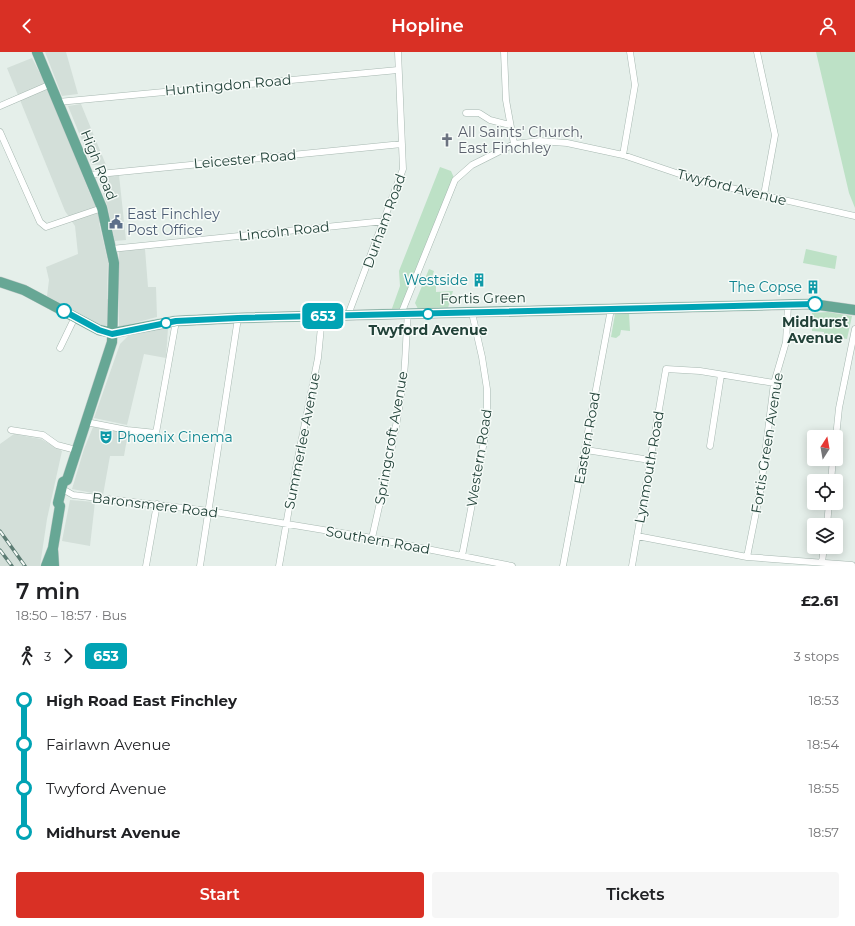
<!DOCTYPE html>
<html lang="en">
<head>
<meta charset="utf-8">
<style>
	body { margin:0; font-family:Montserrat,sans-serif; background:#f6f6f6; color:#202124; height:100vh; display:flex; flex-direction:column; font-size:15px; white-space:nowrap }
	* { box-sizing:border-box; margin:0 }
	p { font-size:13px; color:#757577 }
	.icon { flex:none; width:22px; height:22px; fill:none; stroke:currentColor; stroke-width:2; stroke-linecap:round; stroke-linejoin:round }
	.map { position:relative; height:514px; overflow:hidden }
	.drawer { display:flex; flex-direction:column; background:#fff; flex:1 }
	.drawer>* { flex:none }
	.badge { padding:0 8px; border-radius:6px; font-size:14px; line-height:26px }
	.needle { width:26px; rotate:11deg }
	.fabs { position:absolute; left:807px; top:378px; display:grid; gap:8px }
	.fabs a { display:grid; place-items:center; width:36px; height:36px; border-radius:4px; background:#fff; box-shadow:0 2px 10px #0003; font-size:20px }
	.map>.badge { position:absolute; translate:-50% -50%; box-shadow:0 0 0 2px #fff }
	.legs { display:flex; align-items:center; gap:6px; height:44px; padding:0 16px; font-size:13px }
	.legs p { margin-inline-start:auto }
	.head { display:flex; align-items:center; justify-content:space-between; height:68px; padding:0 16px }
	h1 { font-size:22px; font-weight:600; line-height:30px }
	.primary-button { display:flex; gap:8px; margin-top:auto; padding:8px 16px }
	.primary-button a { flex:1; height:46px; border-radius:4px; background:#d93025; color:#fff; font-size:16px; font-weight:600; line-height:46px; text-align:center }
	.primary-button a+a { background:#f6f6f6; color:#202124 }
	ul { padding:0 16px; list-style:none }
	li { display:flex; align-items:center; gap:14px; height:44px; font-size:15px }
	li i { display:grid; place-items:center; width:6px; height:100%; margin:0 5px; background:currentColor }
	li i::after { content:''; width:10px; height:10px; margin:-5px; border:3px solid; border-radius:50%; background:#fff }
	li p { margin-inline-start:auto }
	li:first-child i { background:linear-gradient(#0000 50%,currentColor 0) }
	li:last-child i { background:linear-gradient(currentColor 50%,#0000 0) }
	header { display:flex; justify-content:space-between; align-items:center; height:52px; padding:0 16px; background:#d93025; color:#fff; font-size:18px; font-weight:600 }
	.map>svg:first-child { display:block }
	.built { fill:#d3dfd9 }
	.green { fill:#bde1c6 }
	.lines { fill:none; stroke-linecap:round; stroke-linejoin:round }
	.minor-casing { stroke:#a7b8b1; stroke-width:7 }
	.primary-casing { stroke:#c1cac8; stroke-width:11 }
	.minor { stroke:#fff; stroke-width:6 }
	.primary { stroke:#67a795; stroke-width:10 }
	.rail-casing { stroke:#5d7d74; stroke-width:3.5 }
	.rail { stroke:#f6fbf8; stroke-width:2; stroke-dasharray:6; stroke-linecap:butt }
	.line-1-casing { stroke:#fff; stroke-width:9 }
	.line-1 { stroke:#00a3b4; stroke-width:6 }
	.stop-1-dot { fill:#fff; stroke:#00a3b4; stroke-width:2 }
	.labels { text-anchor:middle; stroke-width:3; stroke-linejoin:round; paint-order:stroke }
	.street-label { font-size:14px; fill:#224239; stroke:#f6fbf8 }
	.worship-label { font-size:14px; fill:#5b616d; stroke:#f6fbf8; text-anchor:start }
	.service-label { font-size:14px; fill:#4e5e75; stroke:#f6fbf8; text-anchor:start }
	.culture-label { font-size:14px; fill:#0d838f; stroke:#f6fbf8; text-anchor:end }
	.stop-label { font-size:14px; font-weight:bold; fill:#224239; stroke:#f6fbf8 }
</style>
</head>
<body>
<header><svg class="icon" aria-label="back" viewBox="0 0 24 24"><path d="M15 5l-7 7 7 7"/></svg>Hopline<svg class="icon" aria-label="person" viewBox="0 0 24 24"><circle cx="12" cy="8" r="4"/><path d="M4 21q1-7 8-7t8 7"/></svg></header>
<div class="map">
<svg width="855" height="514" viewBox="0 0 855 514">
	<rect width="100%" height="100%" fill="#e5efea"/>
	<!-- built -->
	<path class="built" d="M45,0H66L78,42L62,44Z
		M32,6L50,41L92,147L94,146L102,170L99,171L108,210L107,247L110,248L108,272L105,274H102L47,244L49,228L46,215L78,202L75,174L65,159L7,16Z
		M81,52L106,113H92L68,54Z
		M119,123L126,188L115,189L108,156L98,125Z
		M145,197L148,235H156L157,265L119,275V199Z
		M161,276H168L166,306L144,302L127,373L94,366L120,292L128,284Z
		M93,375L128,381L124,404H110L103,443L72,437L84,397Z
		M14,382L41,387L62,399L47,467L40,514H0V392Z
		M70,448L95,450L90,494L62,489Z"/>
	<!-- green -->
	<path class="green" d="M816,0H855V156L849,141Z
		M440,115L451,119L455,128L401,262H390L400,234L399,219Z
		M806,197L837,204L835,217L803,211Z
		M429,217L434,219L430,231L436,234V240L453,239L448,256L418,257L415,251Z
		M828,260L852,264L847,287L824,283V280L812,279V261Z
		M629,261L630,279L621,278L620,283L616,286L611,285L615,262Z"/>
	<g class="lines">
		<!-- minor casing -->
		<g class="minor-casing">
			<path id="minor" d="M504,0L506,48L514,92
				M757,0L775,83L764,143
				M58,50L398,18
				M0,54L51,32
				M466,61H479L490,68L510,73
				M0,80L40,170L46,175L102,156
				M623,103L635,33L630,0
				M89,123L402,92
				M111,197L385,169
				M401,262L455,128L472,113L514,92L540,89L567,91L623,103L700,129L855,164
				M348,263L403,117L398,0
				M60,296L75,265
				M86,370L127,378L156,381L176,269
				M11,378L43,383L57,393L76,398
				M836,385L839,356L855,277
				M710,394L721,323
				M586,398L650,408
				M831,429L833,407
				M66,439L73,443L209,459L372,486L512,514
				M827,473L829,451
				M637,484L747,505L852,513
				M372,486C384,432 397,378 404,323C406,303 406,282 408,262
				M462,504L486,379L487,357V337L482,305L472,261
				M747,505L761,435L774,331L786,290L788,253
				M822,510L824,495
				M146,514L157,452
				M200,514L238,266
				M279,514L296,416L318,306L322,264
				M563,514L611,257
				M632,514L666,317L700,319L774,331"/>
		</g>
		<!-- primary casing -->
		<g class="primary-casing">
			<path id="primary" d="M37,0L102,156L114,211L112,290L67,428L63,430L58,451L60,454L53,496L46,514
				M0,230L24,238L99,278L113,281L176,269L238,266L812,252L855,258
				M53,498L54,514"/>
		</g>
		<!-- minor -->
		<use href="#minor" class="minor"/>
		<!-- primary -->
		<use href="#primary" class="primary"/>
		<!-- rail casing -->
		<g class="rail-casing">
			<path id="rail" d="M0,479L25,514
				M0,498L12,514"/>
		</g>
		<!-- rail -->
		<use href="#rail" class="rail"/>
	</g>
	<g class="lines">
		<!-- line-1 casing -->
		<g class="line-1-casing">
			<path id="line-1" d="M64,259L99,278L112,282L176,269L238,266L815,252"/>
		</g>
		<!-- line-1 -->
		<use href="#line-1" class="line-1"/>
	</g>
	<!-- icons -->
	<defs>
		<g id="church-bare" transform="scale(1.08)"><path d="M-1.2-6h2.4v3.5h3.3v2.4h-3.3V6h-2.4V-.1h-3.3v-2.4h3.3Z" fill="#6b7280" stroke="#f6fbf8" stroke-width="2.5" paint-order="stroke"/></g>
		<g id="civic-bare" transform="scale(1.08)"><path d="M-.6-6.5H3V-4.5H.6V-3L4-1V1h2V6H-6V1h2V-1L-.6-3ZM-1.2 2.5V6h2.4V2.5Z" fill="#5c6f8a" stroke="#f6fbf8" stroke-width="2.5" paint-order="stroke"/></g>
		<g id="building-bare" transform="scale(1.08)"><path d="M-4-6H4V6H1V3H-1V6H-4ZM-2.5-4.3h1.7v1.8h-1.7ZM.8-4.3h1.7v1.8H.8ZM-2.5-1h1.7V.8h-1.7ZM.8-1h1.7V.8H.8Z" fill="#0f9aa8" stroke="#f6fbf8" stroke-width="2.5" paint-order="stroke"/></g>
		<g id="theatre-bare" transform="scale(1.08)"><path d="M-5-5.5Q0-4 5-5.5V0Q5 5 0 6Q-5 5-5 0ZM-3.3-2.5H-1v1.5H-3.3ZM1-2.5H3.3v1.5H1ZM-2.8 1Q0 5.5 2.8 1Z" fill="#0f9aa8" stroke="#f6fbf8" stroke-width="2.5" paint-order="stroke"/></g>
	</defs>
	<g fill-rule="evenodd">
		<use href="#church-bare" x="447" y="88"/>
		<use href="#civic-bare" x="116" y="170"/>
		<use href="#building-bare" x="479" y="228"/>
		<use href="#building-bare" x="813" y="235"/>
		<use href="#theatre-bare" x="106" y="385"/>
	</g>
	<!-- markers -->
	<g class="stop-1-dot">
		<circle cx="815" cy="252" r="7"/>
		<circle cx="64" cy="259" r="7"/>
		<circle cx="428" cy="262" r="5"/>
		<circle cx="166" cy="271" r="5"/>
	</g>
	<g class="labels">
		<!-- street labels -->
		<g class="street-label">
			<text transform="translate(228 33) rotate(-5)" y="5">Huntingdon Road</text>
			<text transform="translate(245 107) rotate(-5)" y="5">Leicester Road</text>
			<text transform="translate(99 113) rotate(68)" y="5">High Road</text>
			<text transform="translate(732 135) rotate(14)" y="5">Twyford Avenue</text>
			<text transform="translate(384 169) rotate(-70)" y="5">Durham Road</text>
			<text transform="translate(284 179) rotate(-6)" y="5">Lincoln Road</text>
			<text transform="translate(483 246) rotate(-1)" y="5">Fortis Green</text>
			<text transform="translate(391 386) rotate(-80)" y="5">Springcroft Avenue</text>
			<text transform="translate(587 386) rotate(-80)" y="5">Eastern Road</text>
			<text transform="translate(302 389) rotate(-79)" y="5">Summerlee Avenue</text>
			<text transform="translate(767 391) rotate(-81)" y="5">Fortis Green Avenue</text>
			<text transform="translate(479 406) rotate(-81)" y="5">Western Road</text>
			<text transform="translate(649 415) rotate(-80)" y="5">Lynmouth Road</text>
			<text transform="translate(155 453) rotate(7)" y="5">Baronsmere Road</text>
			<text transform="translate(378 488) rotate(10)" y="5">Southern Road</text>
		</g>
		<!-- worship labels -->
		<g class="worship-label">
			<text x="458" y="85">All Saints' Church,<tspan x="458" dy="16">East Finchley</tspan></text>
		</g>
		<!-- service labels -->
		<g class="service-label">
			<text x="127" y="167">East Finchley<tspan x="127" dy="16">Post Office</tspan></text>
		</g>
		<!-- culture labels -->
		<g class="culture-label">
			<text x="468" y="233">Westside</text>
			<text x="802" y="240">The Copse</text>
			<text x="117" y="390" text-anchor="start">Phoenix Cinema</text>
		</g>
		<!-- stop labels -->
		<g class="stop-label">
			<text x="815" y="275">Midhurst<tspan x="815" dy="16">Avenue</tspan></text>
			<text x="428" y="283">Twyford Avenue</text>
		</g>
	</g>
</svg>
<div class="fabs">
<a><svg class="needle" viewBox="-14 -14 28 28"><path d="M0-13l5 13h-10z" fill="#e53935"/><path d="M0 13l5-13h-10z" fill="#757577"/></svg></a>
<a><svg class="icon" aria-label="locate" viewBox="0 0 24 24"><circle cx="12" cy="12" r="6"/><path d="M12 2v4M12 18v4M2 12h4M18 12h4"/></svg></a>
<a><svg class="icon" aria-label="layers" viewBox="0 0 24 24"><path d="M12 4l9 5-9 5-9-5zM3 14l9 5 9-5"/></svg></a>
</div>
<b class="badge" style="left:323px;top:264px;background:#00a3b4;color:#fff">653</b>
</div>
<section class="drawer">
<div class="head"><div><h1>7 min</h1><p>18:50 – 18:57 · Bus</p></div><b>£2.61</b></div>
<div class="legs"><svg class="icon" aria-label="walk" viewBox="0 0 24 24"><circle cx="13" cy="4" r="2"/><path d="M13 8l-2 6 4 7M11 14l-3 7M7 12l3-4h3l4 4"/></svg>3<svg class="icon" aria-label="forward" viewBox="0 0 24 24"><path d="M9 5l7 7-7 7"/></svg><b class="badge" style="background:#00a3b4;color:#fff">653</b><p>3 stops</p></div>
<ul>
<li><i style="color:#00a3b4"></i><b>High Road East Finchley</b><p>18:53</p></li>
<li><i style="color:#00a3b4"></i><span>Fairlawn Avenue</span><p>18:54</p></li>
<li><i style="color:#00a3b4"></i><span>Twyford Avenue</span><p>18:55</p></li>
<li><i style="color:#00a3b4"></i><b>Midhurst Avenue</b><p>18:57</p></li>
</ul>
<div class="primary-button"><a>Start</a><a>Tickets</a></div>
</section>
</body>
</html>
